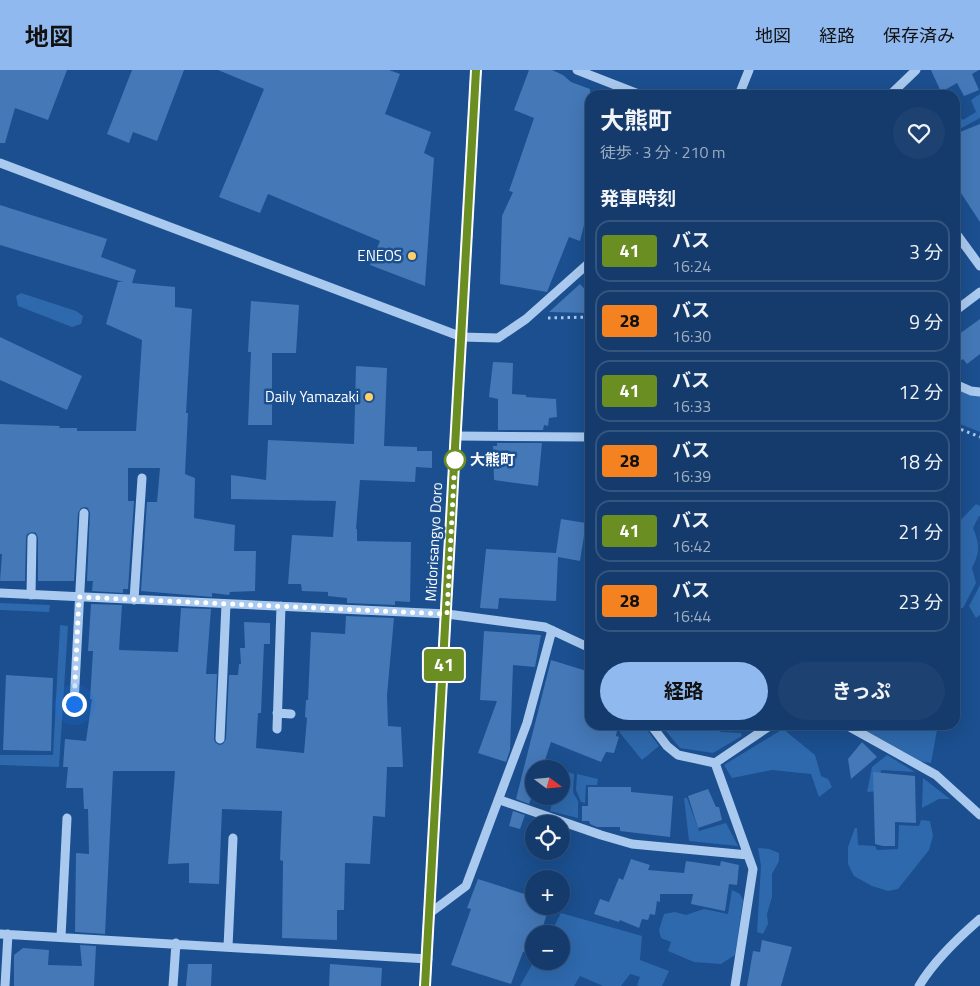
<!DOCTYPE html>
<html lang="ja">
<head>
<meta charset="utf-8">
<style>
	body { margin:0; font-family:"Titillium Web","Noto Sans JP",sans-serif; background:#1d4271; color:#f1f3f6; height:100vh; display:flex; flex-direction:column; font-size:19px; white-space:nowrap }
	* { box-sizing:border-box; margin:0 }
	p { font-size:16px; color:#9dadc1 }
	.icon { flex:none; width:28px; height:28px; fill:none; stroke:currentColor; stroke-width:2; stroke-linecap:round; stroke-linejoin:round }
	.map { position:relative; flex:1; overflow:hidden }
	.details { position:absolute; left:585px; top:20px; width:375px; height:640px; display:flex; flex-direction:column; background:#143b6b; border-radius:15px; box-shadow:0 5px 20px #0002,0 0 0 1px #33557e }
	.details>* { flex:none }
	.badge { padding:0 10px; border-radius:4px; font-size:18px; line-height:32px }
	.needle { width:32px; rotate:106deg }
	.controls { position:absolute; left:525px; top:690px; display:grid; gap:10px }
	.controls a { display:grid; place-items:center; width:45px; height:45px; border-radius:50%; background:#143b6b; box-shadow:0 5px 20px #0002,0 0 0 1px #33557e; font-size:25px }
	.you { position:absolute; width:25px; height:25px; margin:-12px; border:4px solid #fff; border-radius:50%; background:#1a73e8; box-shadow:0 0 0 8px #1a73e833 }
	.map>.badge { position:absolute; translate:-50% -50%; box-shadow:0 0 0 2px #fff }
	h2 { padding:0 15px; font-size:19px; line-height:45px }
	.round { display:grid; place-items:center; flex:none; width:52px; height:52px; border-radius:26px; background:#1d4271 }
	.headline { display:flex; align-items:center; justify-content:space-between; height:85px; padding:0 15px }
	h1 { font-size:24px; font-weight:700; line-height:38px }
	.primary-button { display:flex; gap:10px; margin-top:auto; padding:10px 15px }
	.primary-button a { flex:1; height:58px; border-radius:30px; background:#90b9f0; color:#111; font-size:20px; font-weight:700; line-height:58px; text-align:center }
	.primary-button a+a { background:#1d4271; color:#f1f3f6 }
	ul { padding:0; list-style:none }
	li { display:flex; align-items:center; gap:15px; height:62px; margin:0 10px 8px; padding:0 5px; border:2px solid #33557e; border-radius:15px }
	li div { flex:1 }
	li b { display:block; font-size:19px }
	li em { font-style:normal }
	li .badge { min-width:55px; font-weight:700; text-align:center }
	header { display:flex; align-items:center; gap:30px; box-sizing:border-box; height:70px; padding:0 25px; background:#90b9f0; color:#111 }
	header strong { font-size:24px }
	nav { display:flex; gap:28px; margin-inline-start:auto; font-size:18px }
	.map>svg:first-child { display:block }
	.green { fill:#2e69ad }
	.building { fill:#4478b7 }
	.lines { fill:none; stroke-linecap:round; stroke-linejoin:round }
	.path { stroke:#a9c9ee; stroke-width:3; stroke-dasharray:2.5 4; stroke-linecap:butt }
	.minor { stroke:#a9c9ee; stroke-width:9 }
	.major { stroke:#f0f6ff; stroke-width:12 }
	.line-casing { stroke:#fff; stroke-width:11 }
	.line { stroke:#6b8e23; stroke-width:8 }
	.walk { stroke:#fff; stroke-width:5; stroke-dasharray:0 9 }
	.poi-dot { fill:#ffd166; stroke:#1b4f8f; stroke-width:2 }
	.stop-dot { fill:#fff; stroke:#6b8e23; stroke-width:2.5 }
	.labels { text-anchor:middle; stroke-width:5; stroke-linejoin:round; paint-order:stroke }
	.poi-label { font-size:15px; fill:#fff; stroke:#1b4f8f; text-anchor:end }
	.stop-label { font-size:15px; font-weight:bold; fill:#fff; stroke:#1b4f8f; text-anchor:start }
	.street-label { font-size:15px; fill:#fff; stroke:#1b4f8f }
</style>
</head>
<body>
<header>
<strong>地図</strong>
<nav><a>地図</a><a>経路</a><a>保存済み</a></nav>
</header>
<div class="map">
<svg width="980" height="916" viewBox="0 0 980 916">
	<rect width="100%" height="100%" fill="#1b4f8f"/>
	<!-- green -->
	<path class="green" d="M980,24V48L958,60L955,57V44L963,50L976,42L971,30Z
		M21,223L76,241L83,246L81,254L72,257L18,236L16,226Z
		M955,318L971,325L980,326V362L955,352Z
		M976,434L980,436V446H979L973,458C980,475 980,482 972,498L976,513L963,538H955V456Z
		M980,515V545L976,548L969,536Z
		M0,533L50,535L49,542L0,540Z
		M60,555L68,556L59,697L0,695V685H53Z
		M621,655H646L648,661L659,676L642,690L620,663Z
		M661,655H719L720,662L741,663L742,666L713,683L680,678Z
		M855,655H920L925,660H937L931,693L919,691Z
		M783,659L815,685L821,706L828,709L832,717L819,727L811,704L772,700L732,708L724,695Z
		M887,685L915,702L881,700L879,721L867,722L872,697Z
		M562,700L574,704L573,722L578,731V748L550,741L554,726H561Z
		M577,704L598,709L597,715H586L585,733L581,732L576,720Z
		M923,708L950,729H939L922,738Z
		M684,728H687L699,761L726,753L738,776L689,771Z
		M921,750L930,751L933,766L929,780L898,819L888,821L872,816L854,806L848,794V777L855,758H857L858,775L875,776L877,780L898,779L899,755L919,756Z
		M758,778L769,779L779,783V791L772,804V827L767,844L768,854L763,864L757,862L761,796Z
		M732,820L740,824L743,830L735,885L721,894L694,892L668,881L671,872L661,868L659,860L664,844L675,842L686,845L704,839L728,844Z
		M561,843L642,866L640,890L669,901L662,916H639L637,915L640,907L630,904L621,916H603L580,906L574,916H520L534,891H561V864H550Z"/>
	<!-- building -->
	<path class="building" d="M0,0H67L48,50L15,38L5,73H0Z
		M132,0H184L157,71L133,62L129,73L107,64Z
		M218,0H389L400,4L385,44L431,62L424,83L434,88L425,216L370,195L380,171L268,124L260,143L219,127L264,19Z
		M529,0H552L563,5L571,12L590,19V131L580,171L569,167L547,222L500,214L502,146L513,122L509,121L534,48L514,40Z
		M931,0H979L972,4L979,20L964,26L957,13L941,22Z
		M980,54V152L955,114V64Z
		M0,135L107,169L101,187L136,200L132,213L175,217V237L192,239L186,343H188L185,404L195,408L194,448L235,455L234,481H256L255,521L230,522L229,525L212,523V527L141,521L147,432H157L160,398H128V431H134L128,519H123V523L92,521L93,511H87L90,443L88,438L85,437L81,438L78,443L74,511H38V468L36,463L32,462L27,464L26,468L25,511H0L2,484H0V354L60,356L59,358H77V361H136L142,270L106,254L118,212H123L0,175Z
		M580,214L590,225V243L549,242Z
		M251,231L299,235L296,283H272V355H248L251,282H248Z
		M980,249V284L967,294L963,289L955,294V267Z
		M0,267L82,306L67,340L0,310Z
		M493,292L513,293L512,324L526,325V327L556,329L557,347L549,348L548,356L544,355L543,360H498V329L489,327Z
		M356,296L387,298L384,376L417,377V381H432V398L416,397L415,412L360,410L356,459H357V471L411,472L410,532L395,531V535L347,533V528L328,526V522L302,521L301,514H288L292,465L333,467L336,431L231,429V405L266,410L268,370L354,374Z
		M497,373H542L538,416L494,410L493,376H497Z
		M561,449L586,453L580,491L558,487L556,531L499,528L498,539L480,538L486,479L556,483Z
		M91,534L122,535L119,580L178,582L181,538L211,539L206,604H217L214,669L215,672L219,675L223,674L226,669L229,605H238L239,594H241L240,578H245L244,552L270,553V574H264L261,643H258L256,678L304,683L307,648L305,647L306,630H308L311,562L345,564L346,546L394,548L387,625L388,656L401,657L403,697H387L385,747L373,746L370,794L345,793L344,840H337V870L282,868L283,791L280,790L282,741L222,739L219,814L189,813V793L168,794L175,701H113L105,864L75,862L76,783L89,784L88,739H84L83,718H66L68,697H63L65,669L86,671L92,629H90L93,581H88Z
		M484,561L541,565L535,597L513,595L510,680L506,692L478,683L497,631L480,630Z
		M551,590L590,602V655H618L616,666L619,667L614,683L606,682L601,692L551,672L542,699H534V721L529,734L516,729Z
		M6,605L53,608L51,681L3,680Z
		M862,672L877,687L851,709L848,689Z
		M873,702L915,706L916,753L895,752V776H883L875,774Z
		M588,717H631V722L673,726L670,767L620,761V757H597L590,754L589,751H582V736H588Z
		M708,719L716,737H719L722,750L698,758L688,726Z
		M513,741L525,745L520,759L509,756Z
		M631,789L650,795L648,800L684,803L686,791L720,796L721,791L739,795L737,815L729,814L725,841L691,834L693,824H660V832L657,831L655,845L650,844L648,850L642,849L639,858L620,850L619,852L594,844L600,829L609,832L619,808L623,810Z
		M478,809L534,827V836H549L542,860H537L536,864H534V869L530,880L523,882L511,914L451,895L471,839L467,838Z
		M762,870L792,877L781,916H747L753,881L760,882Z
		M80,875L96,876L94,916H14V885L23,878L49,880L48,895L82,896Z
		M188,894H212L211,916H186Z
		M330,894L382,898L381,916H329Z"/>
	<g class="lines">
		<!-- path -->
		<path class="path" d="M548,248L590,247
			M955,357L980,367"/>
		<!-- minor -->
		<path class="minor" d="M577,0L641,25
			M739,25L749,0
			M890,25L916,0
			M0,93L462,267L498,268L526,249L590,192
			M955,162L980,196
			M955,241L980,222
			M955,314L971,321L980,322
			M456,366L590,367
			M0,523L447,544L545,557L590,578
			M31,525L32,468
			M134,530L142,408
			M74,634L84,443
			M277,643L291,644
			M651,655L667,676L678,685L715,693L753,799L735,916
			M835,655L848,656L936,705L980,745
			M277,659L281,536
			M220,669L226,534
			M715,693L771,655
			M500,730L601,765L632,774L748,785
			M430,843L466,816L527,653L552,560
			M0,864L428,889
			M61,867L67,748
			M228,877L233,768
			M5,916L8,864
			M173,916L176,873
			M919,916C934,891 958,868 980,849"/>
		<!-- major -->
		<path class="major" d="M425,916L476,0"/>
	</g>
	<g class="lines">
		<!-- line casing -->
		<g class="line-casing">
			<path id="line" d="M425,916L476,0"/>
		</g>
		<!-- line -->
		<use href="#line" class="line"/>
		<!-- walk -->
		<path class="walk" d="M74,634L79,527L447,544L455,386V390"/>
	</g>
	<!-- markers -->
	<g class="poi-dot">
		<circle cx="412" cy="186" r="5"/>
		<circle cx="369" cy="327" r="5"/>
	</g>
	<circle class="stop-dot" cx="455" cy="390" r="10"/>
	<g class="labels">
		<!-- poi labels -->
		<g class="poi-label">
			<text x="402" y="191">ENEOS</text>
			<text x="359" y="332">Daily Yamazaki</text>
		</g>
		<!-- stop labels -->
		<g class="stop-label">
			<text x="470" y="395">大熊町</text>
		</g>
		<!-- street labels -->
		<g class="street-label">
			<text transform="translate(434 472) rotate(-87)" y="5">Midorisangyo Doro</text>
		</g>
	</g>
</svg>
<div class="controls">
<a><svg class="needle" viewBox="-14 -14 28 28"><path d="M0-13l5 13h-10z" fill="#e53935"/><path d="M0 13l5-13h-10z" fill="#9dadc1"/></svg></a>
<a><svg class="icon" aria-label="locate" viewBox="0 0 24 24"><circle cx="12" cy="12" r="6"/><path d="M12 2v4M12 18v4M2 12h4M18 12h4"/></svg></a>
<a>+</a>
<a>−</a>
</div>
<div class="you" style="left:74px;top:634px"></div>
<b class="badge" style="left:444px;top:595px;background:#6b8e23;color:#fff">41</b>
<section class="details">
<div class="headline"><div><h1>大熊町</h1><p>徒歩 · 3 分 · 210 m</p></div><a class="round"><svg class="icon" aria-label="heart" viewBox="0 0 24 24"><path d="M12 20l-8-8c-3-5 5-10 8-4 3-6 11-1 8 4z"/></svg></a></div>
<h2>発車時刻</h2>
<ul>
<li><span class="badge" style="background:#6b8e23;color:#fff">41</span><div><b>バス</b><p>16:24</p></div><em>3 分</em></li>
<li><span class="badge" style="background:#f58220;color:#111">28</span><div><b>バス</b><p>16:30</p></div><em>9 分</em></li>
<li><span class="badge" style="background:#6b8e23;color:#fff">41</span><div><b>バス</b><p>16:33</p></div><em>12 分</em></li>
<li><span class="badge" style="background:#f58220;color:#111">28</span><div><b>バス</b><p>16:39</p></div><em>18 分</em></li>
<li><span class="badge" style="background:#6b8e23;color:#fff">41</span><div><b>バス</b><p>16:42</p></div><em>21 分</em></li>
<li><span class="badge" style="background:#f58220;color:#111">28</span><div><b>バス</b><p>16:44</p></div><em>23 分</em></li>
</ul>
<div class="primary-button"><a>経路</a><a>きっぷ</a></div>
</section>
</div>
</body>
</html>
